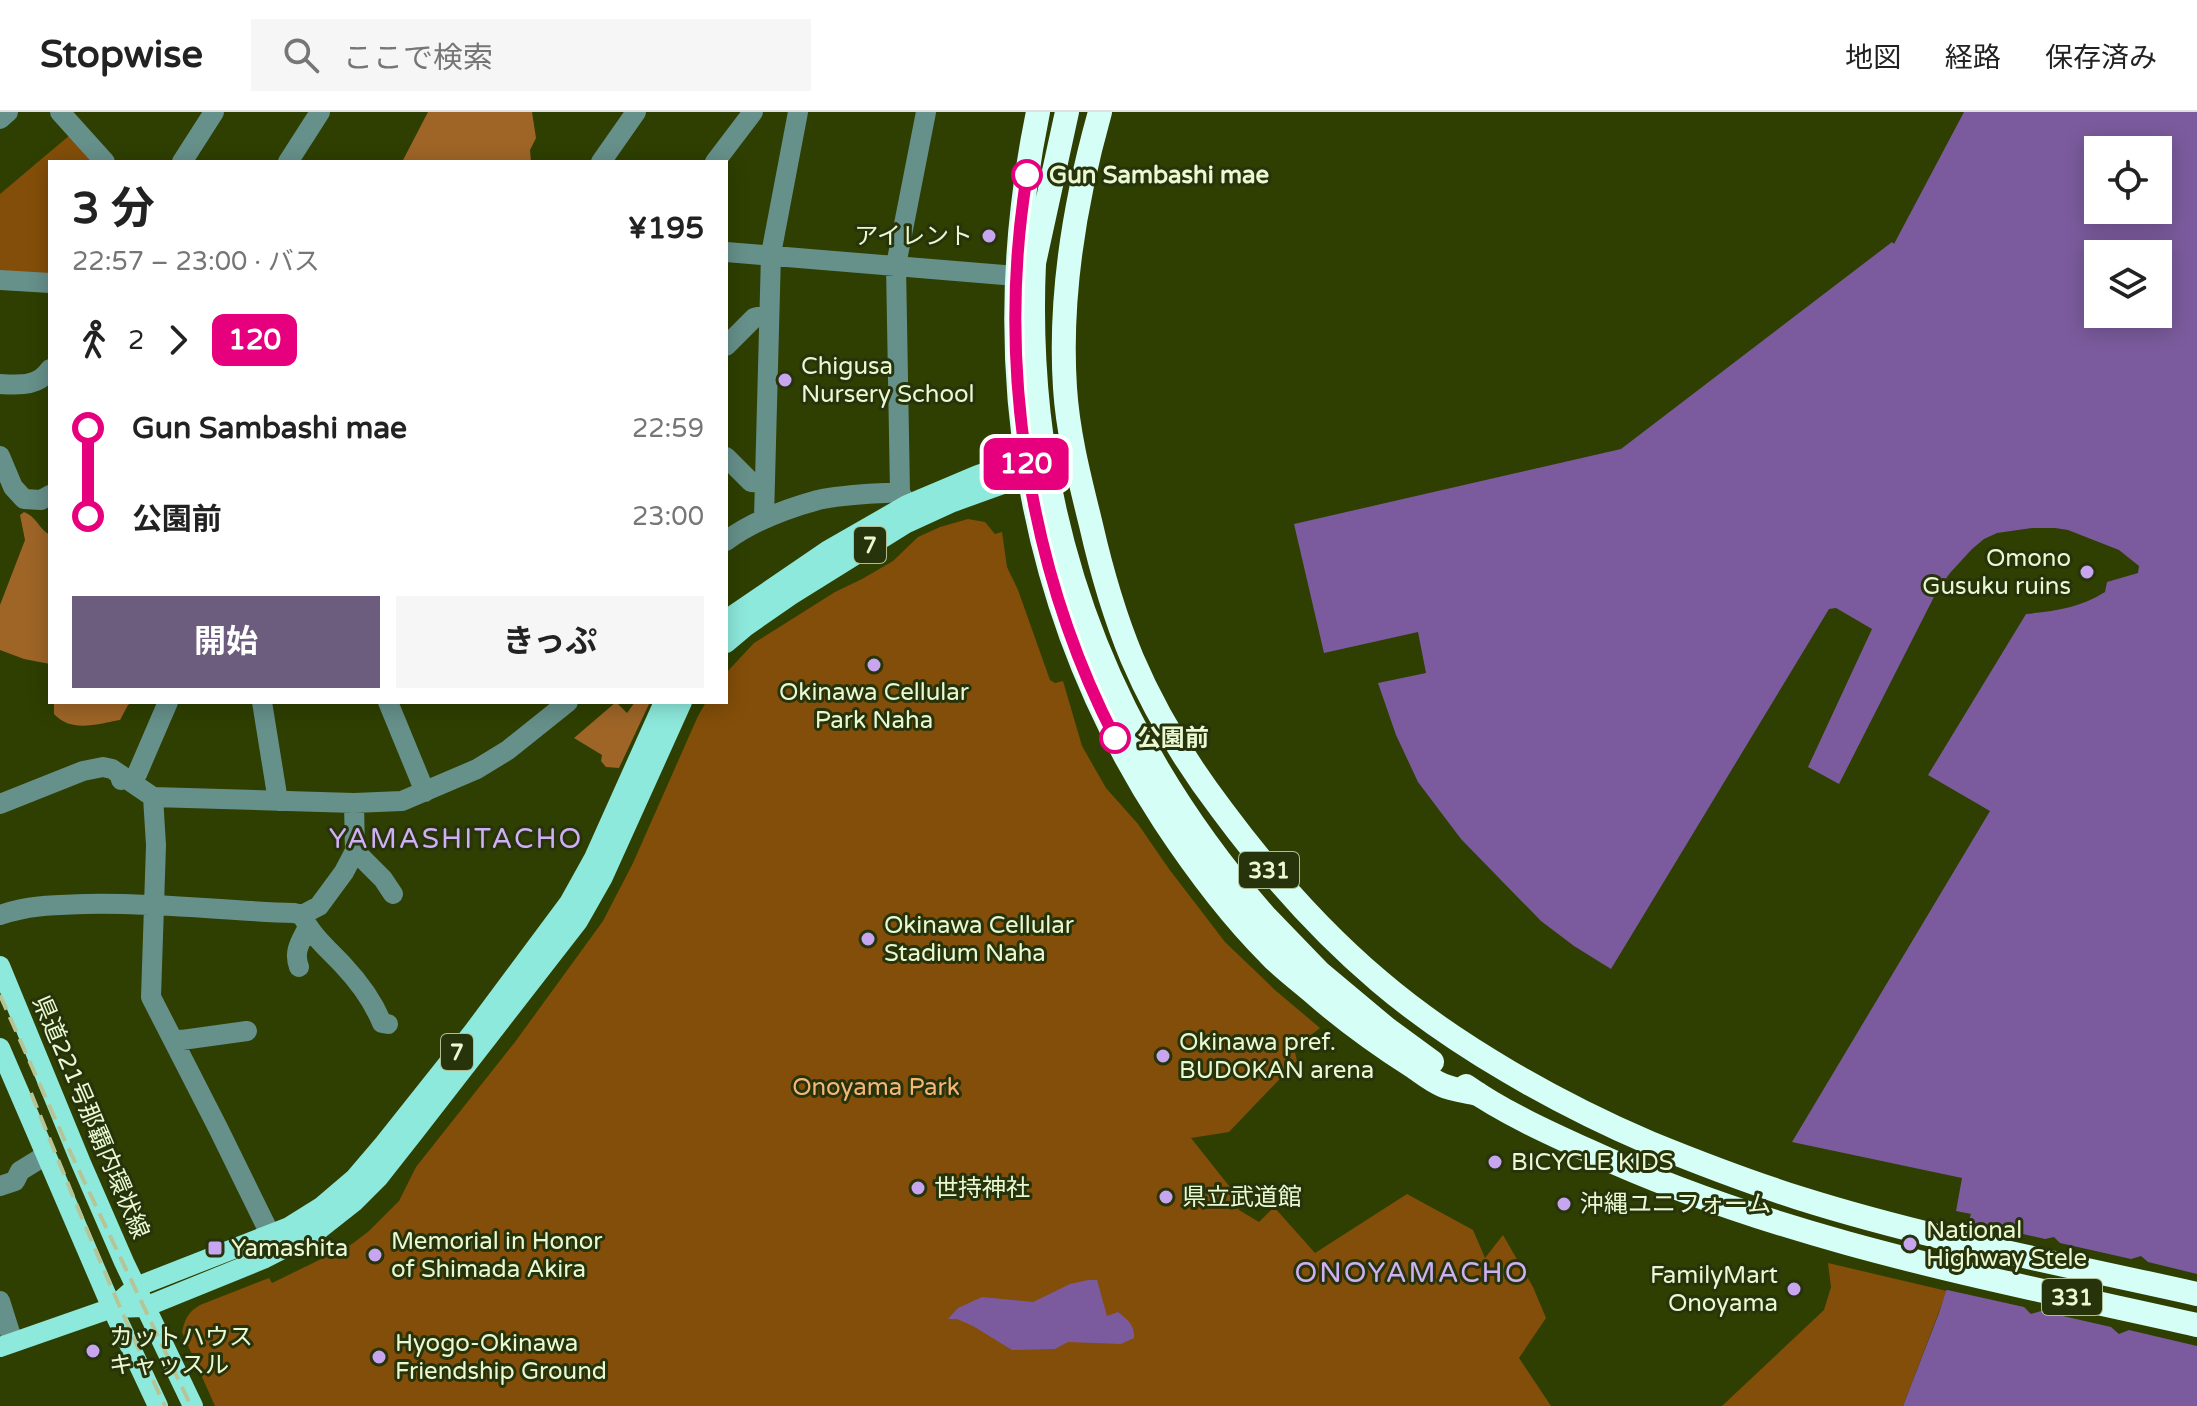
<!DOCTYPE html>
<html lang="ja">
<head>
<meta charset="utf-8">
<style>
	body { margin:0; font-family:"Varela Round","Noto Sans JP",sans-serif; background:#f6f6f6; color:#222; height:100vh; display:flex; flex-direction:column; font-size:30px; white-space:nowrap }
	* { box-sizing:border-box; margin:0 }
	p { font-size:26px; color:#767676 }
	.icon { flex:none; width:44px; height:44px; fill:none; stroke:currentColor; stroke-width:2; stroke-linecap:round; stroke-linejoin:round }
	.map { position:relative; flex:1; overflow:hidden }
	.panel { position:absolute; left:48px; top:48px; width:680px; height:544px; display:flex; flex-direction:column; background:#fff; border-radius:0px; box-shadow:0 4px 20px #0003 }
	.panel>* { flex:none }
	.badge { padding:0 16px; border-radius:12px; font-size:28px; line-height:52px }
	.tools { position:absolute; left:2084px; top:24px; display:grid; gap:16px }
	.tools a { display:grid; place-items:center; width:88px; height:88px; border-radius:0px; background:#fff; box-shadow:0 4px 20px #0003; font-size:40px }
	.map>.badge { position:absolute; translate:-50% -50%; box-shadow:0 0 0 4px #fff }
	.legs { display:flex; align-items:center; gap:12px; height:88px; padding:0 24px; font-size:26px }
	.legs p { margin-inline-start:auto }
	.head { display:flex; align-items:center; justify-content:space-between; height:136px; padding:0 24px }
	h1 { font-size:44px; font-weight:700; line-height:60px }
	.cta { display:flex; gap:16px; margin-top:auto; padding:16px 24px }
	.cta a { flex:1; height:92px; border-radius:0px; background:#6c5d7e; color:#fff; font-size:32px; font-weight:700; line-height:92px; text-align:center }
	.cta a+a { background:#f6f6f6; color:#222 }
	ul { padding:0 24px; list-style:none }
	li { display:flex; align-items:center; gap:28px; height:88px; font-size:30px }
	li i { display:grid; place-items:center; width:12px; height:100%; margin:0 10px; background:currentColor }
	li i::after { content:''; width:20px; height:20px; margin:-10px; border:6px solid; border-radius:50%; background:#fff }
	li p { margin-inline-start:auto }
	li:first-child i { background:linear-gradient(#0000 50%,currentColor 0) }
	li:last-child i { background:linear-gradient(currentColor 50%,#0000 0) }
	header { display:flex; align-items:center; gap:48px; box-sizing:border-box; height:112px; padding:0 40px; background:#fff; border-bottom:2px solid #e0e0e0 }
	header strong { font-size:38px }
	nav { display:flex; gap:44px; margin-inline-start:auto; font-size:28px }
	.search { width:560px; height:72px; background:#f6f6f6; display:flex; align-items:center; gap:20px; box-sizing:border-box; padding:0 28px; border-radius:0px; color:#767676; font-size:30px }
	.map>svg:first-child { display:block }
	.green { fill:#834e09 }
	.forest { fill:#9e6527 }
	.water { fill:#7b5b9d; fill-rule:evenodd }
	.pier { fill:#2e3f01 }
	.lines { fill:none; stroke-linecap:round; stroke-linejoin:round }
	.minor { stroke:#66908a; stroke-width:20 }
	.major { stroke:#8de9dc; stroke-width:20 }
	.highway { stroke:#d5fef7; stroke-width:24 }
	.rail { stroke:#b6c598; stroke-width:4; stroke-dasharray:16 8; stroke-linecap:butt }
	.highway-bridge { stroke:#d5fef7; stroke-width:24 }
	.line-1-casing { stroke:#fff; stroke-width:18 }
	.line-1 { stroke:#e6007e; stroke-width:12 }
	.stop-1-dot { fill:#fff; stroke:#e6007e; stroke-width:4 }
	.poi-dot { fill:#c7a6ef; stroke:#27330b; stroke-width:3 }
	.labels { text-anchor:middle; stroke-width:6; stroke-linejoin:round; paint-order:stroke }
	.shield { fill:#27330b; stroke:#b0be97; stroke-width:2 }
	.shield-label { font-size:22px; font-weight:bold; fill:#eaf9d3 }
	.stop-label { font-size:24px; font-weight:bold; fill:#eaf9d3; stroke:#27330b; text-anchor:start }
	.poi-label { font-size:24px; fill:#eaf9d3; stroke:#27330b; text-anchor:start }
	.park-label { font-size:24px; fill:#f6b677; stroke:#27330b }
	.street-label { font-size:24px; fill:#eaf9d3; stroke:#27330b }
	.quarter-label { font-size:28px; letter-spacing:2px; fill:#cfb0f5; stroke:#27330b }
</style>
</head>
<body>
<header>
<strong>Stopwise</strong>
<div class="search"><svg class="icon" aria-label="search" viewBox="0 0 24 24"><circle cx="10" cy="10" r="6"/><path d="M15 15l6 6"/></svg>ここで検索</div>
<nav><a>地図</a><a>経路</a><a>保存済み</a></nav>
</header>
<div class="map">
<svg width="2197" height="1294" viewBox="0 0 2197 1294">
	<rect width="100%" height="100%" fill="#2e3f01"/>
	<!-- green -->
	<path class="green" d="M70,23L94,50H50V162L0,160V82Z
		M968,407L985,410L995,422L1002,420L1007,455L1018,478L1050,568L1055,571L1063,569L1082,634L1106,676L1138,712L1169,757L1225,830L1275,878L1320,916L1294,936L1297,949L1229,1020L1191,1026L1237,1084L1239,1098L1259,1110L1274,1095L1315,1141L1407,1082L1473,1118L1485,1146L1503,1123L1533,1175L1546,1206L1519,1246L1551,1294H215L182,1220C185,1207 188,1200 200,1193L269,1166L272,1171L352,1132L369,1119L399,1089L416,1055L515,930L603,809L633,751L698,604L706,590H726V561L754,531L835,480L862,467L893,449L918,425L940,415Z
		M1828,1151L1947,1179L1903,1294H1722L1824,1198L1831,1175Z"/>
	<!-- forest -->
	<path class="forest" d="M428,0H532L536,26L530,38L531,50H402Z
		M24,400C36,404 39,417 50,423V552L24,547L0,538V493L25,428L20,403Z
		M54,590H133L128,593L120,608C97,612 71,621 54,602Z
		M616,590L627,601L635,590H650L619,656L606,655L601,649L602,643L574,626Z"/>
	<!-- water -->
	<path class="water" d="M1964,0H2197V1294H1903L1939,1201L1971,1102L1956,1099L1962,1066L1792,1030L1990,699L1928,663L2026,502C2054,499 2080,496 2105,480L2107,470L2138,461L2139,454L2119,438L2068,418L2055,416H2032L1997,421L1984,427L1972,437L1950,461L1938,477L1839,672L1808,655L1872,517L1836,496L1829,497L1611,857L1574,834L1541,809L1461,727L1418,670L1396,623L1378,571L1426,561L1418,520L1324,541L1294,412L1621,337L1892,130L1894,132ZM2098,38H2158V98H2098ZM2098,142H2158V202H2098Z
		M1088,1168H1097L1107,1204L1118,1200C1127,1207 1135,1213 1134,1226L1121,1232L1068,1230L1055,1237L1012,1238L973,1214L957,1207H948L958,1196L982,1185L1033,1190L1070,1172Z"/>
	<!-- pier -->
	<path class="pier" d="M1965,1109L2045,1127L2054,1125L2060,1131L2131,1147L2141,1144L2148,1150L2197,1162V1234L2129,1218L2119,1222L2111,1215L2041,1199L2031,1202L2024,1195L1943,1177Z"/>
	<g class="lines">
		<!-- minor -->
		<path class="minor" d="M60,0L105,50
			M0,7L8,0
			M182,50L214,0
			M288,50L320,0
			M601,50L636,0
			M715,50L753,0
			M726,140L1016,164
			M0,168L50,171
			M726,234L754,206L769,202
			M0,272C20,273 38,275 50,257
			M0,344L13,375L24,387L41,388L50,383
			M726,345L751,370L765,371
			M907,393L900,380L896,153L926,0
			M764,406L771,142L798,0
			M726,429C753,409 785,397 818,388C844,382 873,382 900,380
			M262,590L278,689
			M388,590L425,680
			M121,668L132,666L137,662L168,590
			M153,685L156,733L151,885L218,1016L270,1122
			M0,692L83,659L103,655L112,657L153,685L354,691L402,689L477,657L508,638L568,590
			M355,739L383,767L393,782
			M0,803C29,793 55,793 85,792C155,790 224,799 294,801L302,803L319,794L344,760L355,739L354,691
			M302,803C311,823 328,837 343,853C359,870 373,889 382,911L388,912
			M299,855C293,839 301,829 308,815
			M173,927L182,928L247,919
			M0,1074L15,1069L20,1059L46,1043
			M0,1189L13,1230"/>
		<!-- major -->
		<path class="major" d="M726,508L827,439L907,393L978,363L1039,343
			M726,531L745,515L791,483L905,412L953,390L1028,363L1072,335
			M0,854L81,1051L124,1150L193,1294
			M0,936L112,1196L158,1294
			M112,1196L136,1175L289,1115L321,1095L355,1066L384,1032L473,920L569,791L594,746L664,590
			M0,1235L112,1196L145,1195L263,1147L316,1120L354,1090L378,1066L415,1019L578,809L603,765L682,590"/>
		<!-- highway -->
		<path class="highway" d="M1038,0C987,247 1025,496 1164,709C1195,756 1229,802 1269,842C1281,855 1296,866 1310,878C1342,906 1376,931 1412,954C1421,960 1432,969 1442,973C1453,978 1466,979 1478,982
			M1100,0C1075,89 1059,184 1065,276C1068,323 1080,368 1091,413C1101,457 1115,505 1132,546C1155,600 1187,652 1222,698C1268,760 1320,819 1379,869C1455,934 1559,992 1650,1031C1699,1051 1749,1070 1799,1086C1929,1127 2064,1152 2197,1182
			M1034,151L1067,0
			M1263,802L1320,861L1387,917L1432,950
			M1466,974C1503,1000 1547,1020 1589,1039C1781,1128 1992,1167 2197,1213"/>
		<!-- rail -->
		<path class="rail" d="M0,883L65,1029L191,1294
			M31,981C74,1087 116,1191 165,1294"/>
		<!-- highway-bridge -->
		<path class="highway-bridge" d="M1034,151C1023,399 1101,615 1263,802"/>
	</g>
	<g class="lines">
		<!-- line-1 casing -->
		<g class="line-1-casing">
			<path id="line-1" d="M1027,63C996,251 1028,457 1115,626"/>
		</g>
		<!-- line-1 -->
		<use href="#line-1" class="line-1"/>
	</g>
	<!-- markers -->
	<g class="stop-1-dot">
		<circle cx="1027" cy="63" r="14"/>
		<circle cx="1115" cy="626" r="14"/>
	</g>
	<g class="poi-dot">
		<circle cx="989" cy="124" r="8"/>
		<circle cx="785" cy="268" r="8"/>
		<circle cx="2087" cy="460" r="8"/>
		<circle cx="874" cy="553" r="8"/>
		<circle cx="868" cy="827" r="8"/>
		<circle cx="1163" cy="944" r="8"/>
		<circle cx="1495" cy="1050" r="8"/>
		<circle cx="918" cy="1076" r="8"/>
		<circle cx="1166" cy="1085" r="8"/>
		<circle cx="1564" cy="1092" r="8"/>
		<circle cx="1910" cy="1132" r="8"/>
		<rect x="207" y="1128" width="16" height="16" rx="4"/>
		<circle cx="375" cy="1143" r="8"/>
		<circle cx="1794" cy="1177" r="8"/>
		<circle cx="93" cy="1239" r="8"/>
		<circle cx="379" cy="1245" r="8"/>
	</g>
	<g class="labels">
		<!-- shield labels -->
		<g class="shield">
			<rect x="854" y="415" width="32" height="36" rx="6"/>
			<rect x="1239" y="740" width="60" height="36" rx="6"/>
			<rect x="441" y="922" width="32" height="36" rx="6"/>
			<rect x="2042" y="1167" width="60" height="36" rx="6"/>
		</g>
		<g class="shield-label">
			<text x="870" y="441">7</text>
			<text x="1269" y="766">331</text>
			<text x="457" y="948">7</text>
			<text x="2072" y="1193">331</text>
		</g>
		<!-- stop labels -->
		<g class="stop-label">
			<text x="1049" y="71">Gun Sambashi mae</text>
			<text x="1137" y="634">公園前</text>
		</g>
		<!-- poi labels -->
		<g class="poi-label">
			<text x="973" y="132" text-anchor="end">アイレント</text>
			<text x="801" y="262">Chigusa<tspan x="801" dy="28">Nursery School</tspan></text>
			<text x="2071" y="454" text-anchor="end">Omono<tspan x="2071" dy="28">Gusuku ruins</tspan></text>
			<text x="874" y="588" text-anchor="middle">Okinawa Cellular<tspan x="874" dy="28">Park Naha</tspan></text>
			<text x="884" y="821">Okinawa Cellular<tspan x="884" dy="28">Stadium Naha</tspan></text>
			<text x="1179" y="938">Okinawa pref.<tspan x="1179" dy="28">BUDOKAN arena</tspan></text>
			<text x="1511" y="1058">BICYCLE KIDS</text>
			<text x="934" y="1084">世持神社</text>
			<text x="1182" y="1093">県立武道館</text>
			<text x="1580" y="1100">沖縄ユニフォーム</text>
			<text x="1926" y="1126">National<tspan x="1926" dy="28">Highway Stele</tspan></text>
			<text x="391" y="1137">Memorial in Honor<tspan x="391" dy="28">of Shimada Akira</tspan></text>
			<text x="231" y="1144">Yamashita</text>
			<text x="1778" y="1171" text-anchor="end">FamilyMart<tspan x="1778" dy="28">Onoyama</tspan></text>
			<text x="109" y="1233">カットハウス<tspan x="109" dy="28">キャッスル</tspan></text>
			<text x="395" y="1239">Hyogo-Okinawa<tspan x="395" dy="28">Friendship Ground</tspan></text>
		</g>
		<!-- park labels -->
		<g class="park-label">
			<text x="876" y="983">Onoyama Park</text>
		</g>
		<!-- street labels -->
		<g class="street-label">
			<text transform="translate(91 1005) rotate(67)" y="8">県道221号那覇内環状線</text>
		</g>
		<!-- quarter labels -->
		<g class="quarter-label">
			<text x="456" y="736">YAMASHITACHO</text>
			<text x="1412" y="1170">ONOYAMACHO</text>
		</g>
	</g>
</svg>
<div class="tools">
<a><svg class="icon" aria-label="locate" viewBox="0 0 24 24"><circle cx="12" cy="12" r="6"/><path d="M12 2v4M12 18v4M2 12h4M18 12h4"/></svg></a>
<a><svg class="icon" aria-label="layers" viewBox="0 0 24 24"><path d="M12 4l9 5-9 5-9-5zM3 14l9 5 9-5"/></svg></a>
</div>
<b class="badge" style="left:1026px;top:352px;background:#e6007e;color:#fff">120</b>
<section class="panel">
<div class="head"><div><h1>3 分</h1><p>22:57 – 23:00 · バス</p></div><b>¥195</b></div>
<div class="legs"><svg class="icon" aria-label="walk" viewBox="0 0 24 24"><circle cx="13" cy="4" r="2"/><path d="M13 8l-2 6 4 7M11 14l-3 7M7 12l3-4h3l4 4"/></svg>2<svg class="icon" aria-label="forward" viewBox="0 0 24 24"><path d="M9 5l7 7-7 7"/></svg><b class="badge" style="background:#e6007e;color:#fff">120</b></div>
<ul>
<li><i style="color:#e6007e"></i><b>Gun Sambashi mae</b><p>22:59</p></li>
<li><i style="color:#e6007e"></i><b>公園前</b><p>23:00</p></li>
</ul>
<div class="cta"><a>開始</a><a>きっぷ</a></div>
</section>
</div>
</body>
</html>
